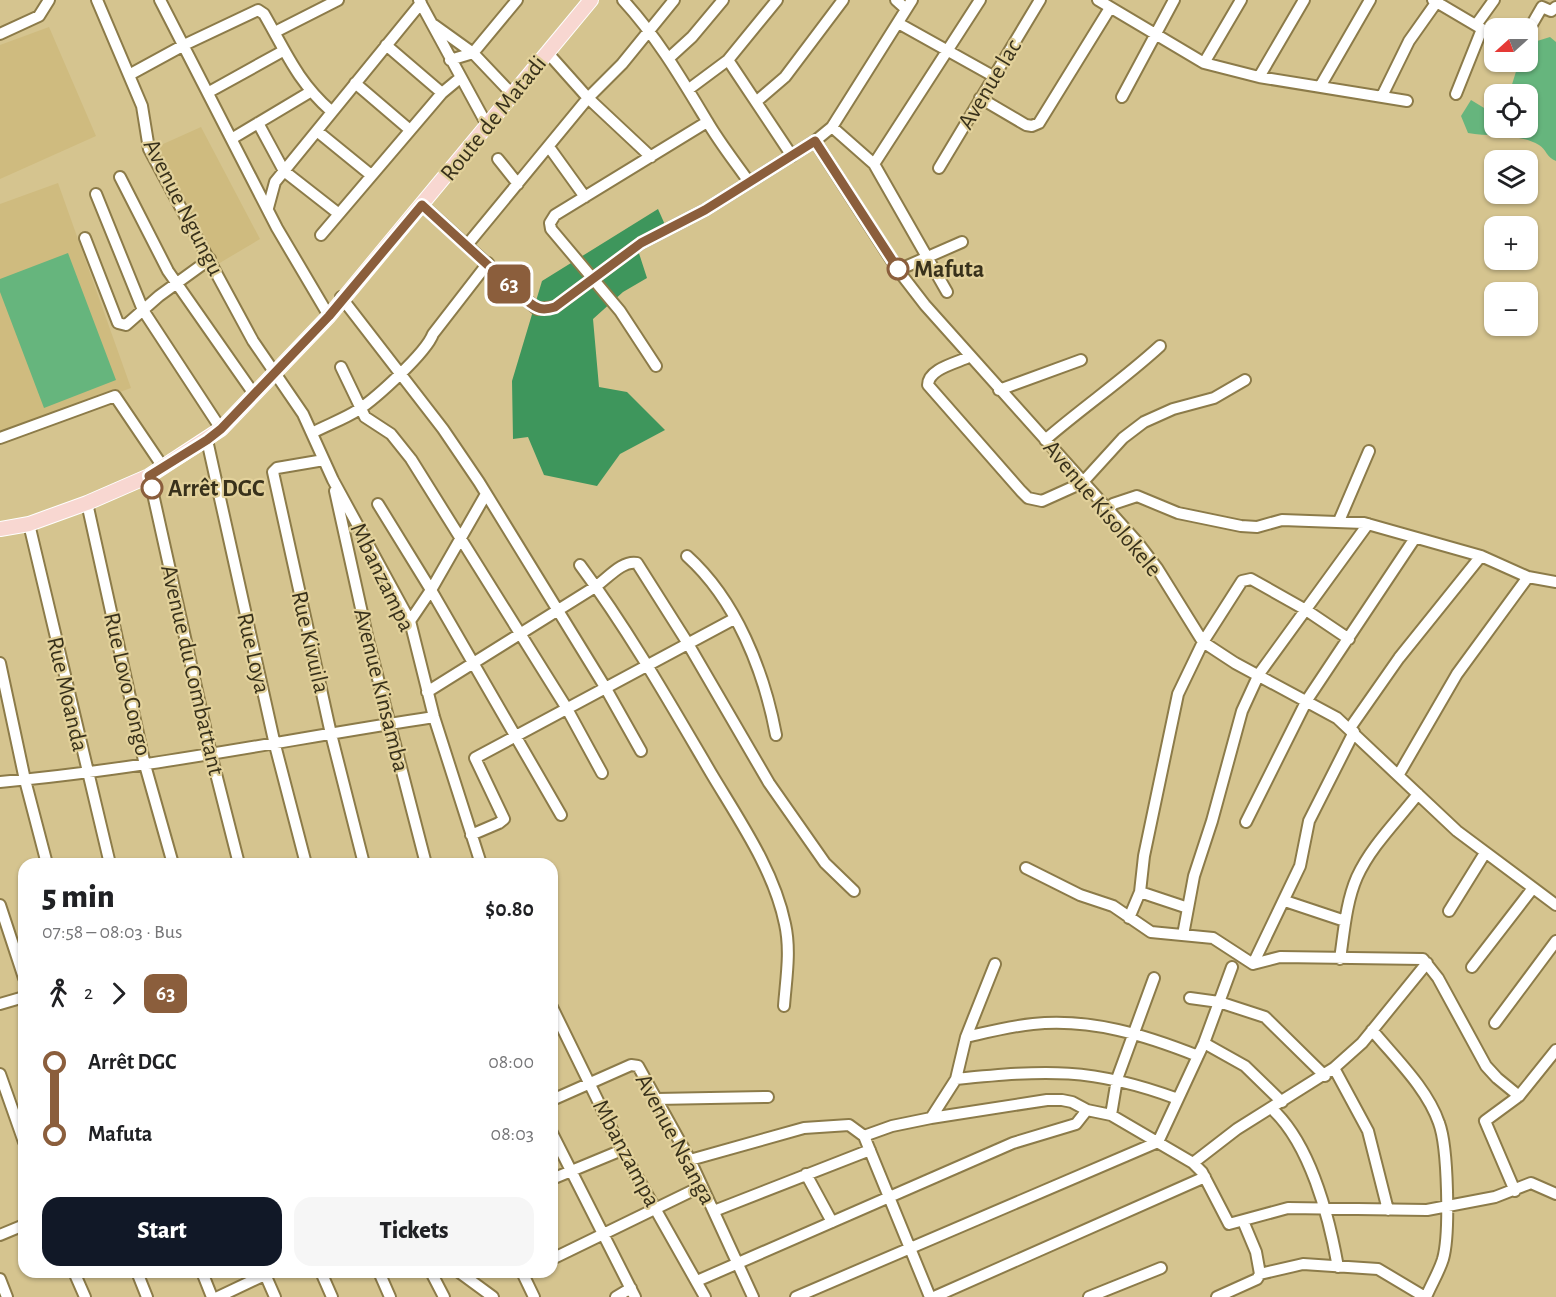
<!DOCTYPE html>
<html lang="en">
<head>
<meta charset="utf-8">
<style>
	body { margin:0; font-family:"Alegreya Sans",sans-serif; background:#f6f6f6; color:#202124; height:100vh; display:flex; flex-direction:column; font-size:22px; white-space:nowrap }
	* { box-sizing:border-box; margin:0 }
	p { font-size:20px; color:#757577 }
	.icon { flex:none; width:33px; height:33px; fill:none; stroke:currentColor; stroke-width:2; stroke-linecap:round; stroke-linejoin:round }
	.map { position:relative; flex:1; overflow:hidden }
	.details { position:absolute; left:18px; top:858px; width:540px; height:420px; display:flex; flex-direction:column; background:#fff; border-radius:18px; box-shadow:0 2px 4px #0004 }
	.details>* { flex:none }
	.badge { padding:0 12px; border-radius:9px; font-size:21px; line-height:39px }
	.needle { width:39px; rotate:249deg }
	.controls { position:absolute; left:1484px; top:18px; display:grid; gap:12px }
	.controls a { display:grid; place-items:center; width:54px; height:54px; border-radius:12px; background:#fff; box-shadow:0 2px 4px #0004; font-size:30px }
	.map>.badge { position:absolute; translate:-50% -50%; box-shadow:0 0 0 3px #fff }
	.legs { display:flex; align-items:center; gap:9px; height:66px; padding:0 24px; font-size:20px }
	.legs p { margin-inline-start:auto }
	.head { display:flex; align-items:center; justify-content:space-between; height:102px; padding:0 24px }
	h1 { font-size:33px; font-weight:800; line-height:45px }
	.button { display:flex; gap:12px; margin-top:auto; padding:12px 24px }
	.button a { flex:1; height:69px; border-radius:18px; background:#111827; color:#fff; font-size:24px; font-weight:800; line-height:69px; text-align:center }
	.button a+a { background:#f6f6f6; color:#202124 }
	ul { padding:0 24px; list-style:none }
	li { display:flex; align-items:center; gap:21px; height:72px; font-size:22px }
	li i { display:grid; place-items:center; width:9px; height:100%; margin:0 8px; background:currentColor }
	li i::after { content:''; width:15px; height:15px; margin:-8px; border:4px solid; border-radius:50%; background:#fff }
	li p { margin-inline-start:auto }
	li:first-child i { background:linear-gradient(#0000 50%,currentColor 0) }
	li:last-child i { background:linear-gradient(currentColor 50%,#0000 0) }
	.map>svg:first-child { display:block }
	.built { fill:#cfbb7f }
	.green { fill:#66b57d }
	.forest { fill:#3e965c }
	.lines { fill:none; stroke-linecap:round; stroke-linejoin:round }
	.minor-casing { stroke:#8c7b49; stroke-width:14 }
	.major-casing { stroke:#fff; stroke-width:16 }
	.minor { stroke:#fff; stroke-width:10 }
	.major { stroke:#f8d7d1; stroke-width:14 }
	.line-1-casing { stroke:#fff; stroke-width:14 }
	.line-1 { stroke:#8b5e3c; stroke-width:9 }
	.stop-1-dot { fill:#fff; stroke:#8b5e3c; stroke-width:3 }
	.labels { text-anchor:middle; stroke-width:4.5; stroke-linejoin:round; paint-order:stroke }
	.street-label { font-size:24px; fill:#38311b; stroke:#e2d19b }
	.stop-label { font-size:24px; font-weight:bold; fill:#38311b; stroke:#e2d19b; text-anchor:start }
</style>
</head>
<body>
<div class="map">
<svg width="1556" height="1297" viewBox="0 0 1556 1297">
	<rect width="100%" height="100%" fill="#d5c48f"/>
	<!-- built -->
	<path class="built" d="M49,27L96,136L0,179V45Z
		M201,127L260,239L218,264L152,149Z
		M58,183L131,388L0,435V204Z"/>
	<!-- green -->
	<path class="green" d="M1550,37L1556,42V161C1547,158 1546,149 1539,145C1518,133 1490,137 1468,133L1461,116L1471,100L1494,114V128H1527V94H1509L1519,62H1527V50L1534,42Z
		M68,253L116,380L44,408L0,292V279Z"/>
	<!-- forest -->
	<path class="forest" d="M658,209L666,227L636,244L647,278L623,292L593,319L599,387L627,392L665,430L620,454L597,486L544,475L528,437L513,439L512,381L542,281Z"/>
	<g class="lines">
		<!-- minor casing -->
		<g class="minor-casing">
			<path id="minor" d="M97,0L142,106L149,149L253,341L303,414L333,480L410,621L434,717L481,864
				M160,0L277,228L329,316
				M419,0L487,125
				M623,0C657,37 681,78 707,121C719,142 735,162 749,182
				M896,0L906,9
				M1098,0L1204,63L1259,77L1407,101
				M1433,0L1494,36
				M898,23L993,76
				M434,25L473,53L512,94
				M1476,25L1494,0
				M275,32L338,0
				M1527,33L1542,7L1551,11L1556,7
				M0,34L39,16L49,0
				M386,45L442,93
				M547,52L588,98L651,157
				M669,58L692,37L723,0
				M450,60L473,53L517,0
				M728,60L792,156
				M1204,63L1241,0
				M129,75L184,45L258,10L264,14C286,52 297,81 331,111
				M1259,77L1304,0
				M355,83L410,130
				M1321,85L1370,0
				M689,89L728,60L777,0
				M209,92L283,51
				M1456,94L1482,29
				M1382,96L1409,41L1438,0
				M1122,97L1174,0
				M980,98L1026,125L1032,126L1039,123L1110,8
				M757,101L785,77L843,0
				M258,123L284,171L339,214
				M832,127L874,164L947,292
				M317,131L371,175
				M233,138L310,92
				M815,141L898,270L925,305L1138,543L1157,568L1203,642L1235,663L1337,718L1457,831L1556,905
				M549,147L585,197
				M498,159L518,184
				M874,164L980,0
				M939,168L1040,0
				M120,177L168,271L254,394
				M96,194L143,310L221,429
				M422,205L537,309L555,307L641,243L705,210L815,141L832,127L912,0
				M268,208L275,182L421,3
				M321,235L442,93L460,78
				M85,238L118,323L126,325L159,296L210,259
				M467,245L588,98L622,64L674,0
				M898,270L962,242
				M341,297L443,429L479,482L605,687L641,751
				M969,357C956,363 928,369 928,385L1021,491L1028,498L1042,501L1082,483L1123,438L1144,422L1173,409L1214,398L1245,380
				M656,366L620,311L551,229L550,223L555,215L707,122
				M341,367L365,417L391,434L411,459L566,707L602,773
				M999,390L1081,360
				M312,433C327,425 344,419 358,410C376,398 426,353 433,334L488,263
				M0,438L115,396L163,467
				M207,440L275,745L306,864
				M1045,440C1083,407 1123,380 1160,346
				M324,460L277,468L273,472L331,734L364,864
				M149,476L211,754L239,864
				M335,491L368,640L426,864
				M87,503L145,765L173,864
				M378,504L431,590L561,815
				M1108,511L1113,504L1137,496L1178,513L1241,526L1257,527L1282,520L1364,523L1481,556L1528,577L1556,582
				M1339,521L1369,451
				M29,524L110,864
				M687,556C736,600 764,671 776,735
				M580,565C629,631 670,703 711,773C739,820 774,870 785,924C791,951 786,979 784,1006
				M410,621L431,590L486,494
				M0,663L25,780L47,864
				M427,692C483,657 539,622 595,587C607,579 622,560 637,563L687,642L769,783L825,863L854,891
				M1350,728L1399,658L1481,556
				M1399,774L1457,674L1528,577
				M0,782C146,769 289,739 434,717
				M1246,822L1307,700L1415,538
				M471,835L499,823L504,819L475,758L734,619
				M1026,868L1080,895L1113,906L1151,932L1213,938L1253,964L1280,957L1423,959L1438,978L1486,1066L1497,1078L1519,1096
				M1140,892L1188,908
				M1285,901L1345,921
				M0,905L24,978
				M1449,911L1485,853
				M1129,918L1140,892L1144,856L1178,694L1203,642L1242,581L1251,579L1306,610L1349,639
				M1183,935L1194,876L1212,821L1242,711L1259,674L1368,524
				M1340,959C1344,932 1346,902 1357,877C1371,846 1398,820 1418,794
				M1253,964L1300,866L1309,821L1354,732
				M1472,967L1533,888
				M1190,998L1219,1002L1265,1017L1325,1076
				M0,1004L24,997
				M552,1007L622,1150L705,1297
				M1495,1023L1556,941
				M1372,1030C1395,1058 1427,1088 1439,1123C1448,1147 1450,1234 1443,1259C1439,1272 1431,1285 1426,1297
				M966,1037C988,1032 1011,1026 1033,1024C1091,1018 1145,1035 1198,1056
				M1204,1043L1245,1066L1282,1102
				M1334,1068L1368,1131L1388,1210
				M0,1074L24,1142
				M956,1079C1046,1070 1092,1067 1178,1099
				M656,1099L768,1097
				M552,1100L631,1065L638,1066L690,1160L753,1297
				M1271,1108C1310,1143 1329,1217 1338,1267
				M1111,1115L1117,1079L1154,978
				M931,1118L956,1079L966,1037L995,964
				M552,1133L635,1297
				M864,1136L892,1126L931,1118L1047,1100H1062L1072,1102L1087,1110L1111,1115L1193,1163L1202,1172L1229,1224L1288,1208L1427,1210L1495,1197L1531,1183L1556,1194
				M690,1160L804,1128L849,1125L864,1136L930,1297
				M1193,1163L1237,1129L1334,1068L1362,1043L1427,963
				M806,1174L832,1222
				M552,1179L622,1150
				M1515,1191L1485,1121L1519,1096L1556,1050
				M714,1211L870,1150
				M1243,1221L1256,1252L1260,1274
				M0,1235L24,1225
				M552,1259L702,1186
				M74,1272L85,1297
				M137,1272L147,1297
				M202,1272L212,1297
				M264,1272L275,1297
				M321,1272L332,1297
				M379,1272L390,1297
				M431,1272L444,1297
				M459,1272L493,1297
				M522,1272L534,1297
				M0,1279L7,1297
				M697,1281L1013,1143L1076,1124L1087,1110
				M218,1297L271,1272
				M616,1297L631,1288
				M796,1297L1158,1142L1204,1043L1232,967
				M934,1297L1205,1177
				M1089,1297L1161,1268
				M1217,1297L1257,1279L1260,1274L1303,1264L1378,1269L1425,1297"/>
		</g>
		<!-- major casing -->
		<g class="major-casing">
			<path id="major" d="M0,529L29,524L87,503L149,476L221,429L329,316L591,0"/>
		</g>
		<!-- minor -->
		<use href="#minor" class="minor"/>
		<!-- major -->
		<use href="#major" class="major"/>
	</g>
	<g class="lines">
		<!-- line-1 casing -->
		<g class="line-1-casing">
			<path id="line-1" d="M152,488L149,476L207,440L221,429L329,316L422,205L526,300C537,309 542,311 555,307L641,243L705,210L815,141L898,269"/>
		</g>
		<!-- line-1 -->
		<use href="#line-1" class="line-1"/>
	</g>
	<!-- markers -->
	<g class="stop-1-dot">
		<circle cx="898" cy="269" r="10"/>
		<circle cx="152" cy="488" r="10"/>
	</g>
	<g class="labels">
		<!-- street labels -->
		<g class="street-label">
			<text transform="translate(989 84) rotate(-59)" y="8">Avenue lac</text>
			<text transform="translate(493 118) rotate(-51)" y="8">Route de Matadi</text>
			<text transform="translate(184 207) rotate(63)" y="8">Avenue Ngungu</text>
			<text transform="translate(1103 508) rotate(50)" y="8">Avenue Kisolokele</text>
			<text transform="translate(383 577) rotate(64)" y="8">Mbanzampa</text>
			<text transform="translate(311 642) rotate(77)" y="8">Rue Kivuila</text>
			<text transform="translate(254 653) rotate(77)" y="8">Rue Loya</text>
			<text transform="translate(193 670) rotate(77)" y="8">Avenue du Combattant</text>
			<text transform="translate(128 684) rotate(77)" y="8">Rue Lovo Congo</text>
			<text transform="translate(382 690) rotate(76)" y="8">Avenue Kinsamba</text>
			<text transform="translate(68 694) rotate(77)" y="8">Rue Moanda</text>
			<text transform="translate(676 1139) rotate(62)" y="8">Avenue Nsanga</text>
			<text transform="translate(627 1153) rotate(62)" y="8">Mbanzampa</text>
		</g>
		<!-- stop labels -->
		<g class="stop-label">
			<text x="914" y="277">Mafuta</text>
			<text x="168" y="496">Arrêt DGC</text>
		</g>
	</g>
</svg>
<div class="controls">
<a><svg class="needle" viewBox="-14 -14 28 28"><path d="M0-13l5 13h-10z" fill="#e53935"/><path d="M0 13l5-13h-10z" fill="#757577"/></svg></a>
<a><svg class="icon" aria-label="locate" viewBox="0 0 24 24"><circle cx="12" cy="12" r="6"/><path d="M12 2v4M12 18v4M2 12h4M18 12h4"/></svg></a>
<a><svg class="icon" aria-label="layers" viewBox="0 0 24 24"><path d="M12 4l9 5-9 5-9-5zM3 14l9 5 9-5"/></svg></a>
<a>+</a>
<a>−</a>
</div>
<b class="badge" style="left:509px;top:284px;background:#8b5e3c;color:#fff">63</b>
<section class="details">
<div class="head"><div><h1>5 min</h1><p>07:58 – 08:03 · Bus</p></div><b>$0.80</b></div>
<div class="legs"><svg class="icon" aria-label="walk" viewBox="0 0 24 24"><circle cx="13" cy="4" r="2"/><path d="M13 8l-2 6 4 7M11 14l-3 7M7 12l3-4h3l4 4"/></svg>2<svg class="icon" aria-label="forward" viewBox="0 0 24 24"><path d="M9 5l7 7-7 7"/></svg><b class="badge" style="background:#8b5e3c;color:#fff">63</b></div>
<ul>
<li><i style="color:#8b5e3c"></i><b>Arrêt DGC</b><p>08:00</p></li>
<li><i style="color:#8b5e3c"></i><b>Mafuta</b><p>08:03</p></li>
</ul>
<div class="button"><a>Start</a><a>Tickets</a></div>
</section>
</div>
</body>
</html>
